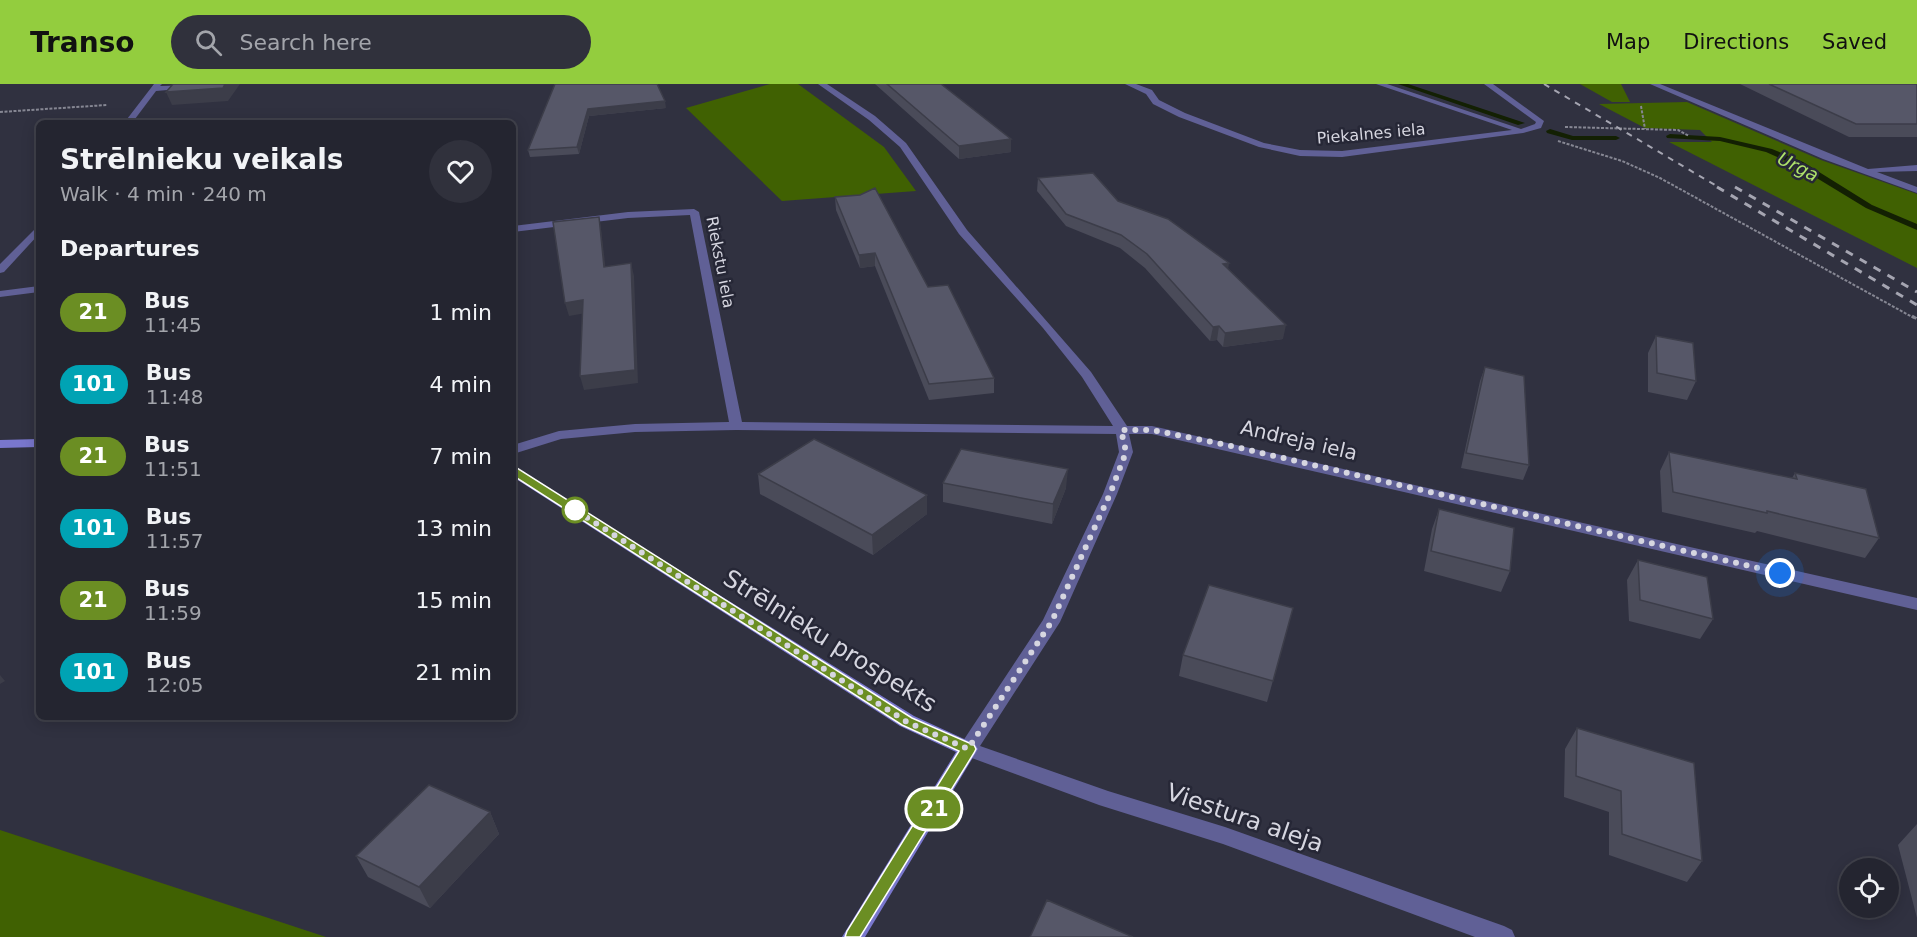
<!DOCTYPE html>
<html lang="en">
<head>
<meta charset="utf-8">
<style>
	body { margin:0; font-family:"DejaVu Sans",sans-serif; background:#30313c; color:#f1f3f6; height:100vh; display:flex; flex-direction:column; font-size:22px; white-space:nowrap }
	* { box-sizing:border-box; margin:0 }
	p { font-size:20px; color:#a3a5ab }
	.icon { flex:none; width:33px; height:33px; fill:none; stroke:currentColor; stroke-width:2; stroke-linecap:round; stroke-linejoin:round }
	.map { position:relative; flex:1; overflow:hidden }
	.side { position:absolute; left:36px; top:36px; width:480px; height:600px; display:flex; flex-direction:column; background:#242530; border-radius:9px; box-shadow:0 3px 15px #0003,0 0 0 2px #41424c }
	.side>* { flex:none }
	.badge { padding:0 12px; border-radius:20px; font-size:21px; line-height:39px }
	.controls { position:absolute; left:1839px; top:774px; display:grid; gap:12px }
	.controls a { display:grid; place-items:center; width:60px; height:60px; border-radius:50%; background:#242530; box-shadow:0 3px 15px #0003,0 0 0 2px #41424c; font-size:30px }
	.you { position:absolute; width:30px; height:30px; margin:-15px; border:4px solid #fff; border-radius:50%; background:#1a73e8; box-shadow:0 0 0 9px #1a73e833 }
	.map>.badge { position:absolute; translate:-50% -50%; box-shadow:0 0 0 3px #fff }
	h2 { padding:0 24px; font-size:22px; line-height:54px }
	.round { display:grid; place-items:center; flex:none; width:63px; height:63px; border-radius:32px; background:#30313c }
	.summary { display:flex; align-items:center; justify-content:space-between; height:102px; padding:0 24px }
	h1 { font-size:28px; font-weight:600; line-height:45px }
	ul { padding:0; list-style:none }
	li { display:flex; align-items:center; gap:18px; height:72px; padding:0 24px }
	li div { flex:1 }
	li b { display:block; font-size:22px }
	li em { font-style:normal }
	li .badge { min-width:66px; font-weight:700; text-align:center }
	header { display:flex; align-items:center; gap:36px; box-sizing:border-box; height:84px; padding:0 30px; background:#93cd3e; color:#111 }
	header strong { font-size:28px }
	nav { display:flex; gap:33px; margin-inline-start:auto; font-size:21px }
	.search { width:420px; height:54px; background:#30313c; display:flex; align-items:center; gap:15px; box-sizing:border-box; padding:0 21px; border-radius:33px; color:#a3a5ab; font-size:22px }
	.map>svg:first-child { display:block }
	.green { fill:#406102 }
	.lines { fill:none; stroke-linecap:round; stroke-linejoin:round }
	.stream { fill:#132003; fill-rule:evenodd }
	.path-far1 { stroke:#868793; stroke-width:2; stroke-dasharray:3 1.5; stroke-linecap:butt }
	.path { stroke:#868793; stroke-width:3; stroke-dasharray:5 2; stroke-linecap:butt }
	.street { fill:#606096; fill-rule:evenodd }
	.secondary { fill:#7977cd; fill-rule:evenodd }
	.rail-far1 { stroke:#a5a5b1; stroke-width:2; stroke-dasharray:6 6; stroke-linecap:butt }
	.rail { stroke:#a5a5b1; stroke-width:3; stroke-dasharray:8 8; stroke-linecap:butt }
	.wall { fill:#4a4b59 }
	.shaded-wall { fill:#3c3d49 }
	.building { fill:#565768; stroke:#3c3d49; stroke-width:1.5 }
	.line { fill:#6b8e23; stroke:#fff; stroke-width:1.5 }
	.walk { stroke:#d6d6e0; stroke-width:6; stroke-dasharray:0 10.8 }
	.stop-dot { fill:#fff; stroke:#6b8e23; stroke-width:3 }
	.labels { text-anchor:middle; stroke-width:5; stroke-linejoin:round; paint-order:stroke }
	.far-street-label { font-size:16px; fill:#d6d6e0; stroke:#262736 }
	.far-water-label { font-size:18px; font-style:italic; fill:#aee26b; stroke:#262736 }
	.street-label { font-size:20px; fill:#d6d6e0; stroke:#262736 }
	.near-street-label { font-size:24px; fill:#d6d6e0; stroke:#262736 }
</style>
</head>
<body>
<header>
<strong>Transo</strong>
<div class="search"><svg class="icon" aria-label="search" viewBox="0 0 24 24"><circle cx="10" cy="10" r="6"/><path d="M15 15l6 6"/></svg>Search here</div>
<nav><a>Map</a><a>Directions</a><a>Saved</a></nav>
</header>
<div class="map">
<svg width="1917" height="853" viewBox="0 0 1917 853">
	<rect width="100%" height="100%" fill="#303140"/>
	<!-- green -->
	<path class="green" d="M770,0H798L884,63L916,107L782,117L686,24Z
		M1580,0H1621L1630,18H1612Z
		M1687,18L1821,76L1917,110V184L1669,58H1712L1700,46L1645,44L1599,20Z
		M0,746L326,853H0Z"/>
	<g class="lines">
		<!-- stream -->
		<path class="stream" d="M1398,0H1408L1525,39L1518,41Z
			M1550,45L1573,52H1616L1620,54L1616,56H1572L1547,49L1546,47Z
			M1670,50L1720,53L1772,65L1803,78L1872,121L1917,140V146L1866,124L1797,82L1766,68L1720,57L1667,54L1666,52Z"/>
		<!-- path-far1 -->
		<path class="path-far1" d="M1641,22L1645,45
			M0,28L107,21
			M1565,43L1678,46L1689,52
			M1558,57L1622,77L1660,94L1914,234"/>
		<!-- path -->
		<path class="path" d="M1912,232L1917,235"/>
		<!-- street -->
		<path class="street" d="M154,0H162L160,2L236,0L156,7L132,39H124Z
			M818,0H827L875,32L906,59L967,146L1091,288L1127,342H1152L1917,514V526L1152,350H1129L1133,368L1117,410L1060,538L980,662L1108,707L1225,743L1504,842L1512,846L1515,853H1475L1223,760L1099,721L961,670L958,665L961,660L1043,536L1103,410L1119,368L1116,350L736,346L635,348L561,355L513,370V361L559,347L635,340L729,338L690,131L628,134L513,148V142L628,128L694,125L699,128L742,338L1113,342L1082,293L1043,244L959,150L900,63L869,36Z
			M1125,0H1136L1152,6L1159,16L1185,29L1264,59L1300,66L1342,67L1512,46L1376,0H1387L1521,45L1535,40L1536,38L1484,0H1493L1544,37L1541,44L1523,49L1342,73L1300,72L1259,63L1179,33L1153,20L1146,10Z
			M1650,0H1660L1868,85L1917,81V87L1877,88L1917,103V109L1823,75Z
			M39,141V150L4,188L0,189V180Z
			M39,202V208L0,213V207Z"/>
		<!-- secondary -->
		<path class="secondary" d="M39,355V363L0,364V356Z
			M513,383L914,632L975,660L978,665L975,670L865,853H842L956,668L900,642L513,393Z"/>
		<!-- rail-far1 -->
		<path class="rail-far1" d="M1544,0L1720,104"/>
		<!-- rail -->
		<path class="rail" d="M1717,103L1917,221
			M1735,103L1917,208"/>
	</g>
	<!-- wall -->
	<path class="wall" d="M555,0L666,24L589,32L579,70L530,73L528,66Z
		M875,0H941L1011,68L959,75Z
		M1740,0H1917V53H1849Z
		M1038,94L1118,117L1228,185L1283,255L1223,263L1217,256L1210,257L1145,184L1120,164L1066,142L1037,107Z
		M835,113L928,203L994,294V309L929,316L875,182L860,184L836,126Z
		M1656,252L1696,297L1687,316L1648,308V269Z
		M1485,283L1529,381L1523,396L1461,384L1480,297Z
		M1669,368L1792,394L1795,389L1879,454L1865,474L1757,447L1755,449L1662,428L1660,387Z
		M758,390L927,430L873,471L760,410Z
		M943,399L1066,404L1052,440L943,418Z
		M1439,425L1510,487L1501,508L1424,487L1432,445Z
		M1638,476L1713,535L1700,555L1629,537L1627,496Z
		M1293,524L1267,618L1179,592L1183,571Z
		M1577,644L1702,777L1687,798L1609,771V728L1564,713L1565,665Z
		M490,728L499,750L430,824L368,793L356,772Z
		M1917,740V834L1898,761Z"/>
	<!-- shaded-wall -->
	<path class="shaded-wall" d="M225,0H240L228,17L172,21L166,8Z
		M665,17L666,24L589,32L579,70L577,63L588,25Z
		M1011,55V68L959,75V62Z
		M599,133L601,145L607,196L604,183Z
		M875,169V182L860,184L859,171Z
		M631,179L634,192L638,299L584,306L580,292Z
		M1229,179L1227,193L1223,180Z
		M583,216L586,229L569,232L565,219Z
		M1286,241L1283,255L1223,263L1225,249Z
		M1219,242L1217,256L1210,257L1213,243Z
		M1068,385L1066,404L1052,440L1053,420Z
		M927,411V430L873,471L872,451Z
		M0,591L5,597L0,600Z
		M490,728L499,750L430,824L419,803Z"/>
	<!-- building -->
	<path class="building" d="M173,0H225L223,4L166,8Z
		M555,0H657L665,17L588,25L577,63L528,66Z
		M887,0H941L1011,55L959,62Z
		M1769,0H1917V40H1856Z
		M1093,89L1118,117L1168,135L1229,179L1223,180L1286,241L1225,249L1219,242L1213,243L1147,170L1121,151L1066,130L1038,94Z
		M875,104L928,203L948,201L994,294L929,300L875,169L859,171L835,113L860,111Z
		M599,133L604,183L631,179L635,286L580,292L583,216L565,219L553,138Z
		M1656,252L1693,259L1696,297L1657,289Z
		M1485,283L1524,292L1529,381L1466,369Z
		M814,355L927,411L872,451L758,390Z
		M961,365L1068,385L1053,420L943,399Z
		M1669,368L1797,395L1795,389L1866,405L1879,454L1767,427V429L1673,408Z
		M1439,425L1514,444L1510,487L1431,467Z
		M1638,476L1707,493L1713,535L1640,516Z
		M1209,501L1293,524L1273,597L1183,571Z
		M1577,644L1694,679L1702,777L1622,750L1621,707L1576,692Z
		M429,701L490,728L419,803L356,772Z
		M1047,816L1133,853H1030Z"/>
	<!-- line -->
	<path class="line" d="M509,384H517L912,634L974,661L976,665L974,669L860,853H845L847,847L959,667L902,641L509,389Z"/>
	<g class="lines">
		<!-- walk -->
		<path class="walk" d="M575,426L572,424L907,638L968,665L1052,537L1110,410L1126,368L1121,346H1152L1227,361L1780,489"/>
	</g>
	<!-- markers -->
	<circle class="stop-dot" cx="575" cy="426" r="12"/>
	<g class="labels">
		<!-- far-street labels -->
		<g class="far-street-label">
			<text transform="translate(1371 49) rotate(-5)" y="6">Piekalnes iela</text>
			<text transform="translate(721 178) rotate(79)" y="6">Riekstu iela</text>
		</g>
		<!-- far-water labels -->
		<g class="far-water-label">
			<text transform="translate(1798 83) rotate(27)" y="6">Urga</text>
		</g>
		<!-- street labels -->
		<g class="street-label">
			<text transform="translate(1299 356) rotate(13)" y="7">Andreja iela</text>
		</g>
		<!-- near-street labels -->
		<g class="near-street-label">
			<text transform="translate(830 557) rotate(32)" y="8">Strēlnieku prospekts</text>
			<text transform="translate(1245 734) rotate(19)" y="8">Viestura aleja</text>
		</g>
	</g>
</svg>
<div class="controls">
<a><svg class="icon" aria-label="locate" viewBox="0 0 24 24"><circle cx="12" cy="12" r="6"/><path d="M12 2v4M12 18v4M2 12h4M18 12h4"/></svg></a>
</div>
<div class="you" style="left:1780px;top:489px"></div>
<b class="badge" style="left:934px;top:725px;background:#6b8e23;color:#fff">21</b>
<section class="side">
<div class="summary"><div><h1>Strēlnieku veikals</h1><p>Walk · 4 min · 240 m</p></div><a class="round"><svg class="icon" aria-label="heart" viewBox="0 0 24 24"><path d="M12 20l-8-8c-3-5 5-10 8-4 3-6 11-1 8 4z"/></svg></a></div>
<h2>Departures</h2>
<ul>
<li><span class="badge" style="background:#6b8e23;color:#fff">21</span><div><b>Bus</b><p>11:45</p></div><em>1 min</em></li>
<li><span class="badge" style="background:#00a3b4;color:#fff">101</span><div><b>Bus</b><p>11:48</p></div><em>4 min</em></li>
<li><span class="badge" style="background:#6b8e23;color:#fff">21</span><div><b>Bus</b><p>11:51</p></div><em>7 min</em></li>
<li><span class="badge" style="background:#00a3b4;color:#fff">101</span><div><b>Bus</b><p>11:57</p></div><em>13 min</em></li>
<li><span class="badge" style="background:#6b8e23;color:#fff">21</span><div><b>Bus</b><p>11:59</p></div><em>15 min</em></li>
<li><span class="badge" style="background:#00a3b4;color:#fff">101</span><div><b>Bus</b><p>12:05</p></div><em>21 min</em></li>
</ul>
</section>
</div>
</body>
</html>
